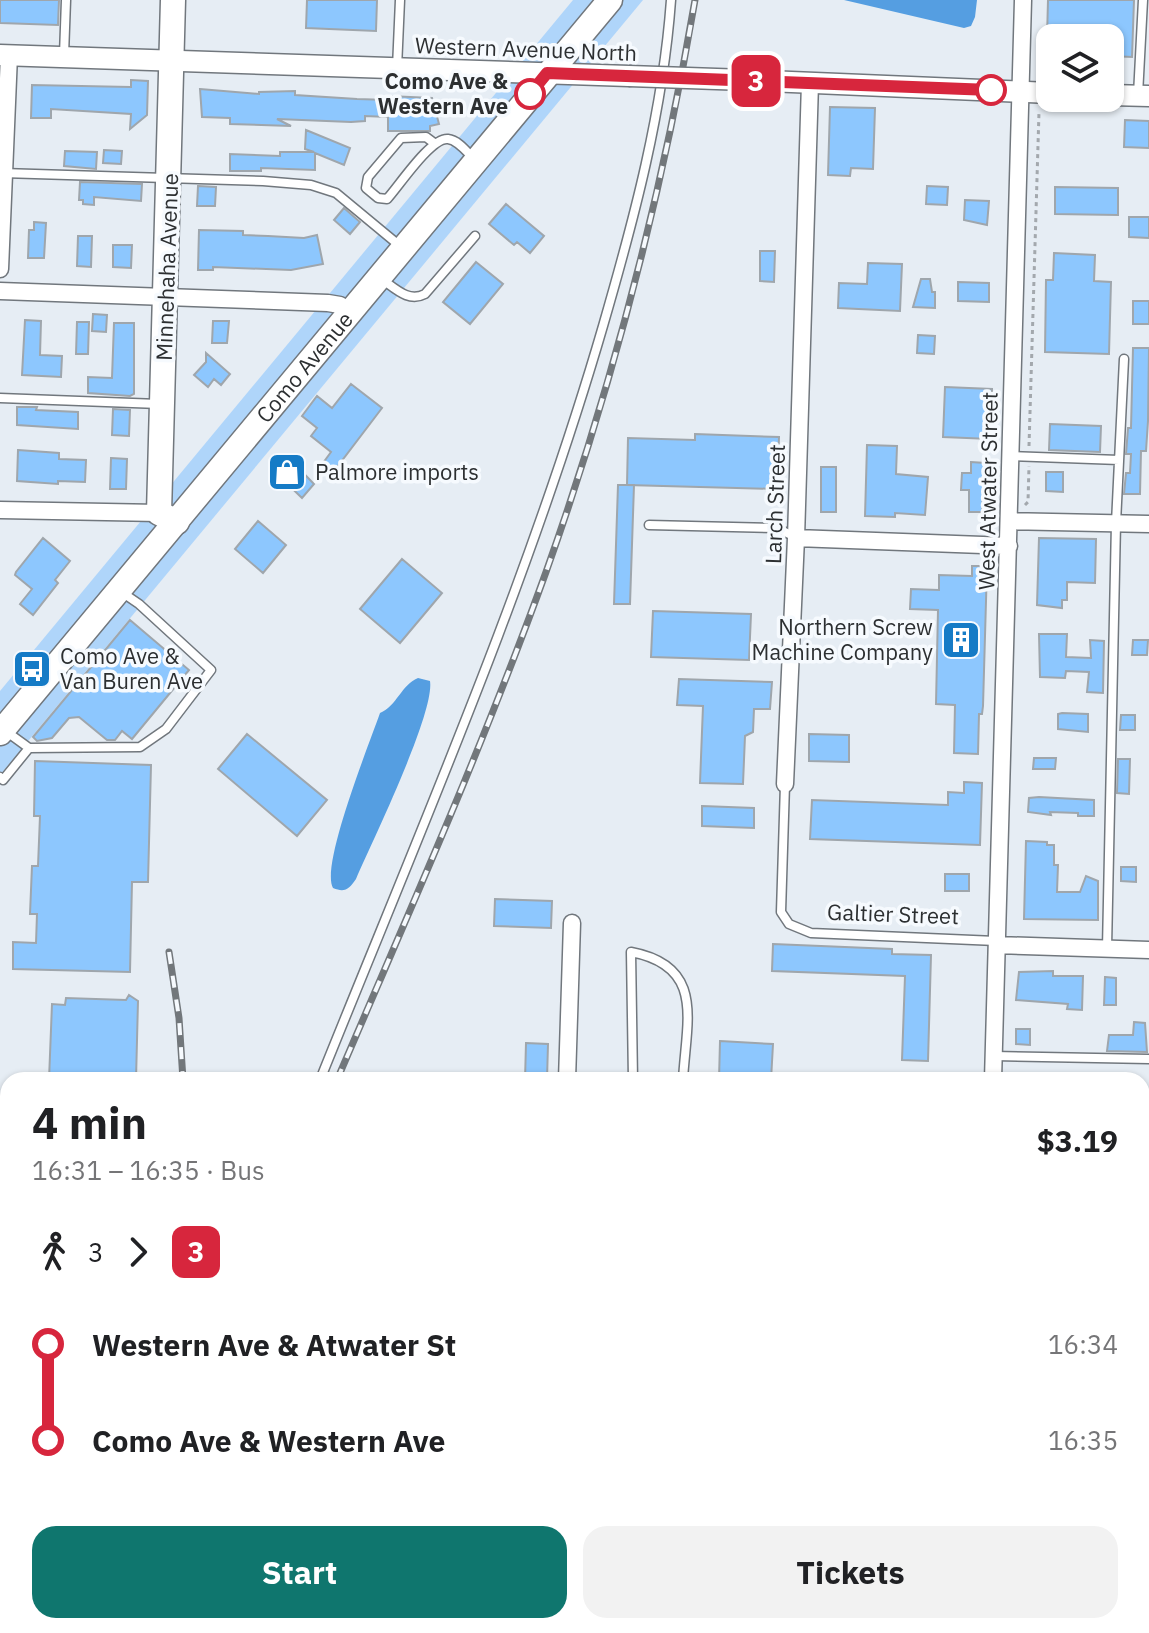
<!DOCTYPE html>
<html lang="en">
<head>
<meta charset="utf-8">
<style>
	body { margin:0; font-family:"IBM Plex Sans",sans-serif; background:#f2f2f2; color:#202124; height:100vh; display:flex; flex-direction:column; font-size:30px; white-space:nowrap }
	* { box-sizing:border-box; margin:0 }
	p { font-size:26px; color:#757577 }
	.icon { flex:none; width:44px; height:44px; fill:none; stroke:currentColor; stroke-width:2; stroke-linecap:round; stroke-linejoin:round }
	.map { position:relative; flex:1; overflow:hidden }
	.drawer { position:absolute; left:0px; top:1072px; width:1150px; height:562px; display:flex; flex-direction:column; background:#fff; border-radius:24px 24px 0 0; box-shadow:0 2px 6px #0004 }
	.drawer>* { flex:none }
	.badge { padding:0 16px; border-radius:12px; font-size:28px; line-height:52px }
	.tools { position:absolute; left:1036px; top:24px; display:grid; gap:16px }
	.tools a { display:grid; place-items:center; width:88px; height:88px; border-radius:16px; background:#fff; box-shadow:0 2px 6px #0004; font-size:40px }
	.map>.badge { position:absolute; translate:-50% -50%; box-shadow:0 0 0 4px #fff }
	.legs { display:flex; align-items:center; gap:12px; height:88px; padding:0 32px; font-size:26px }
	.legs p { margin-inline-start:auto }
	.headline { display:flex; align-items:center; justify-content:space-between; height:136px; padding:0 32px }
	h1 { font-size:44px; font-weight:800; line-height:60px }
	.button { display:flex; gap:16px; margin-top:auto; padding:16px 32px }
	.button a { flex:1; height:92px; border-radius:24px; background:#0f766e; color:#fff; font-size:32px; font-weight:800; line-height:92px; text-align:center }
	.button a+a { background:#f2f2f2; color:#202124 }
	ul { padding:0 32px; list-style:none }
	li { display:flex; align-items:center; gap:28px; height:96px; font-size:30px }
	li i { display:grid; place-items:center; width:12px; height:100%; margin:0 10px; background:currentColor }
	li i::after { content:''; width:20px; height:20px; margin:-10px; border:6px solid; border-radius:50%; background:#fff }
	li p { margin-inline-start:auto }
	li:first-child i { background:linear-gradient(#0000 50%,currentColor 0) }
	li:last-child i { background:linear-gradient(currentColor 50%,#0000 0) }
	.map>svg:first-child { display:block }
	.green { fill:#afd5fa }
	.water { fill:#559ee1 }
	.building { fill:#8dc7fe; stroke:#9fa6ac; stroke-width:2 }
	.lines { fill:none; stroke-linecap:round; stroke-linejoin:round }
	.service-casing { stroke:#71777d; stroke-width:11 }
	.minor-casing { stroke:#71777d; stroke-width:19 }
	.tertiary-casing { stroke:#71777d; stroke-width:23 }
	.secondary-casing { stroke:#71777d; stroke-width:27 }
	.path { stroke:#a3a8ad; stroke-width:3; stroke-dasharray:4 4; stroke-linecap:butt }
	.service { stroke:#fff; stroke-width:8 }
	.minor { stroke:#fff; stroke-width:16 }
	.tertiary { stroke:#fff; stroke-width:20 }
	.secondary { stroke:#fff; stroke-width:24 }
	.rail-casing { stroke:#72777b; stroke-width:7 }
	.rail { stroke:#f6fafe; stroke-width:4; stroke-dasharray:12; stroke-linecap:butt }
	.tertiary-bridge-casing { stroke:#71777d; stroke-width:23; stroke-linecap:butt }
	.tertiary-bridge { stroke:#fff; stroke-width:20 }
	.line-1-casing { stroke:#fff; stroke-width:18 }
	.line-1 { stroke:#d7263d; stroke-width:12 }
	.stop-1-dot { fill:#fff; stroke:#d7263d; stroke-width:4 }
	.labels { text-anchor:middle; stroke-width:7; stroke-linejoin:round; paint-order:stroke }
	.street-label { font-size:22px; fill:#2c2f31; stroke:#f6fafe }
	.stop-label { font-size:22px; font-weight:bold; fill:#2c2f31; stroke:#f6fafe; text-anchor:end }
	.poi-label { font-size:22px; fill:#2c2f31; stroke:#f6fafe; text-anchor:start }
</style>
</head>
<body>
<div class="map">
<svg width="1149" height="1633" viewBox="0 0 1149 1633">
	<rect width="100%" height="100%" fill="#e6edf4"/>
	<!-- green -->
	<path class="green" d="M573,0H643L0,775V691Z"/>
	<!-- water -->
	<path class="water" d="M844,0H977L975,17L971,26L964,28Z
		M418,678L430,681C435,713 372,842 356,879C349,889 345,893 333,888C320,866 370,742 380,713C397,706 401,685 418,678Z"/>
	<!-- building -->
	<path class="building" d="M0,0H59L58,25L0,23Z
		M307,0H377L376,31L306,28Z
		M1048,0H1134L1132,57L1110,56V38H1047Z
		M131,80L148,81L147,115L130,129L131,114L51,109V118H31L32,85L131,87Z
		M200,89L259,94V92L295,91V95L357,99L389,100V96L432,98L439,124L430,126V131H388V117L365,116V121L351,122L277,119L291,126L230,124V118L202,117Z
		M830,107L875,108L873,169L851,168L850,176L828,175Z
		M1125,120L1149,121V148L1124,147Z
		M306,130L350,148L344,165L315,153V170L261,168V171H230V154L280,156V152H314L305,149Z
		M104,150L122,151L121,164L103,163Z
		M65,151L97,152L96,169L64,166Z
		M80,182L142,184L141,201L94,197V205L83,204V200H79Z
		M198,186L216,187L215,206H197Z
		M927,186L948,187L947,205L926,204Z
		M1055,187L1118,188V215L1055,214Z
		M965,200L989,201L987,225L964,220Z
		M506,204L544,236L530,253L517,242L514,245L489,224Z
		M344,208L360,222L350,234L334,220Z
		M1129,217H1149V238L1129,237Z
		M34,222L46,223L44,258H28L29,230H34Z
		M199,230L243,231V235L268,236L304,238L317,235L323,264L291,270L213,267V270H198Z
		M78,236H92L91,267L77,266Z
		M113,245H132L131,268L113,267Z
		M760,251H775L774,282L760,281Z
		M1054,253L1095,255L1094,281L1111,282L1109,354L1045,352L1046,280H1053Z
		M476,262L503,284L470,324L443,302Z
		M868,263L902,264L900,311L838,308L839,283L867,284Z
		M921,279H930L932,292H935V308L913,307Z
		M958,282L989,283V302L958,301Z
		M1133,301H1149V324H1133Z
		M93,314L107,315L106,332L92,331Z
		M25,320L41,321L40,355L62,356L61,377L22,375Z
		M213,321H229L227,343H212Z
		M77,322H89L88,354H76Z
		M114,323H134V394L130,396L88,393V377L112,378Z
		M918,335L935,336L934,354L917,353Z
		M1133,348H1149L1148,421L1146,451H1141L1140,494H1124L1126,473H1130L1131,454H1126L1128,428H1131Z
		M206,353L230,374L221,385L214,379L208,387L194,375L206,362Z
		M351,384L382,408L334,471L323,463L331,452L311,436L317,428L302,416L317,396L332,408Z
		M945,387L992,389L990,439L943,437Z
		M17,407H37L36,410L78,412V429L17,425Z
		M113,409L130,410L129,436L112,435Z
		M1050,424L1101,426L1100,452L1049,450Z
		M695,434L779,437L777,489L627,485L628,438L695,440Z
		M867,445L897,446L896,474L928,477L925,515L895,513V517L865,516Z
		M18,450L59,453V459L86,460L85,482L58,481V484L17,481Z
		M111,458L127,459L126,489H110Z
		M289,458L314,484L302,498L277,474Z
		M971,462L985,463L982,512H969V490H961L962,473H971Z
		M821,467H836V512H821Z
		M1046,472H1063V492L1046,491Z
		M618,485H634L630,604H614Z
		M258,521L286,545L263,573L235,549Z
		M43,538L70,561L55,580L58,583L33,615L20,604L32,589L15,575L16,572Z
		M1039,538L1096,539L1095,583L1067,582V600H1062V608L1037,605Z
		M402,559L442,593L400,643L360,609Z
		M972,566H987L983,706L982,714H979L978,754L954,753L955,705L936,704L938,610L910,609L911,589L939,590V575L972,576Z
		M653,611L751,614L749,660L651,657Z
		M130,620L189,670L132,739L122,731L115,740H107L79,717L69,718L52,738L37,741L33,737Z
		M1039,634H1067L1066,657L1091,658L1090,640L1104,641L1103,693L1087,692L1089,672L1066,671L1065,678L1040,677Z
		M1133,640H1148L1147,655H1132Z
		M679,679L772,682L770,709H754L753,732L745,736L743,784L700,783L703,706L677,705Z
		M1062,713L1088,714V732L1058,729V714Z
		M1121,715H1135V730H1120Z
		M247,734L327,800L297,836L218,769Z
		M809,734L849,735V762L809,761Z
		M1034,758H1056L1055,769H1033Z
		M1118,759H1130L1129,794L1117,793Z
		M35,761L151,765L148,882H132L130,972L13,969V942L36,943L37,914H30L32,866H38L40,816H34Z
		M964,782L982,783L980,845L810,839L812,800L948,805V792L964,793Z
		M1039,797L1094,800V816H1078V813L1050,812L1051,815L1028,812L1029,798Z
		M702,806L754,808V828L702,826Z
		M1026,841L1047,842V845H1054V865H1058L1057,892H1080L1086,876L1098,881V920L1024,919Z
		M1121,867H1136V882L1121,881Z
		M945,874H969V891H945Z
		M495,899L552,901L551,928L494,926Z
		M773,944L892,949V954L931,955L928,1061L902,1060L905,976L772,971Z
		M1053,971V976H1083L1082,1010L1067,1009L1068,1004L1016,1000L1019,972Z
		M1105,977L1116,978V1005H1104Z
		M129,995L138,1001L136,1080H49L52,1004L65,1005L66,998L126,1000Z
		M1134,1022L1145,1023L1147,1052L1107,1051L1109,1035H1133Z
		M1016,1029H1030V1045L1016,1044Z
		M720,1041L773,1044L771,1080H719Z
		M526,1043L548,1044L547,1080H525Z"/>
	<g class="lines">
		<!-- service casing -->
		<g class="service-casing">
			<path id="service" d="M64,55L66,0
				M397,68L400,0
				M1138,95L1143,0
				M434,143L426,137L401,138L368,177L366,188L378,198L387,199C399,186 431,137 448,139C458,140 467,152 473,158
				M2,173L263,181L311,185L336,193L400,246
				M380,278C395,288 408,303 425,294L475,236
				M0,398L159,404
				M1011,456L1119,460
				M649,525L777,528L795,537
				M7,732L29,748L140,747L166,729L211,670L139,604L120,591
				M0,777L3,780L29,748
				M785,784L781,912L789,924L811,933L996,941
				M1107,948L1116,523L1124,359
				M994,1056L1149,1059
				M320,1080C420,831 528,584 603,326C634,219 663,111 671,0
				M633,1080L631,952C706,966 686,1022 683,1080
				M1142,1276H1149
				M0,1453H8
				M0,1535L8,1503
				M1142,1563H1149
				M614,1626H626
				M709,1626L711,1633"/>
		</g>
		<!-- minor casing -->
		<g class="minor-casing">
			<path id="minor" d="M0,269L9,55
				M0,291L328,303L340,305L351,312
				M0,510L159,513
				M1010,521L1149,524
				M796,538L1009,546
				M785,784L796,538L810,83
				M997,945L1149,950
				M567,1080L572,923
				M993,1080L1023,0
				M1142,1168H1149
				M1142,1379H1149
				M1142,1489H1149
				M552,1633V1626
				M977,1633V1626"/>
		</g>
		<!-- tertiary casing -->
		<g class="tertiary-casing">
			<path id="tertiary" d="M0,55L629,76
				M746,80L1050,93
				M1110,95L1149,96"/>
		</g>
		<!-- secondary casing -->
		<g class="secondary-casing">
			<g id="secondary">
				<path d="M173,0L159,513L177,522"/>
				<path id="s1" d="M0,733L610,0"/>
			</g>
		</g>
		<!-- path -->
		<path class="path" d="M1029,446L1039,112
			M1025,505L1028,502L1029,466"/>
		<!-- service -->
		<use href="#service" class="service"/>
		<!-- minor -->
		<use href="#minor" class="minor"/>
		<!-- tertiary -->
		<use href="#tertiary" class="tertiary"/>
		<!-- secondary -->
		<use href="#secondary" class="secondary"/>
		<!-- rail casing -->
		<g class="rail-casing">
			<path id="rail" d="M169,952L179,1018L183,1080
				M337,1080C409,912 484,744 546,572C612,387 662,194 695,0
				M134,1633V1626
				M190,1633L191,1626"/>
		</g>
		<!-- rail -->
		<use href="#rail" class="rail"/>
		<!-- tertiary-bridge casing -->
		<g class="tertiary-bridge-casing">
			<path id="tertiary-bridge" d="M629,76L746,80"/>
		</g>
		<!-- tertiary-bridge -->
		<use href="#tertiary-bridge" class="tertiary-bridge"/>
	</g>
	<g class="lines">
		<!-- line-1 casing -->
		<g class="line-1-casing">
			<path id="line-1" d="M530,94L547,73L991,90"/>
		</g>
		<!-- line-1 -->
		<use href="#line-1" class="line-1"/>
	</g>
	<!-- icons -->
	<defs>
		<g id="shop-square" transform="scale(2)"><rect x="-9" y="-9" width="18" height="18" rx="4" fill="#157bc6" stroke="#f6fafe"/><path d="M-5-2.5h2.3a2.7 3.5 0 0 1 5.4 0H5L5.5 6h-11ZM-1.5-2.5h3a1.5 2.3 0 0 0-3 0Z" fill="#fff"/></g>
		<g id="building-square" transform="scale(2)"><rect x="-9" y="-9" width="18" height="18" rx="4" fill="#157bc6" stroke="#f6fafe"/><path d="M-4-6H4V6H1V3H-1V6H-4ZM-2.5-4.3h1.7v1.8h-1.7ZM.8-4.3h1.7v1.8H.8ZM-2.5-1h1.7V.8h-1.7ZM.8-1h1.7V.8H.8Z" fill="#fff"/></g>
		<g id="bus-square" transform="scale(2)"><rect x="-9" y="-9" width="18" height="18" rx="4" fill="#157bc6" stroke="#f6fafe"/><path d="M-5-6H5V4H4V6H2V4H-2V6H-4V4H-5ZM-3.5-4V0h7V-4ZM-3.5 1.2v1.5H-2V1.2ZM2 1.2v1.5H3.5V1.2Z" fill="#fff"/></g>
	</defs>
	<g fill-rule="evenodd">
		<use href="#shop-square" x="287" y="472"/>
		<use href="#building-square" x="961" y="640"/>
		<use href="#bus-square" x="32" y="669"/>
	</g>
	<!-- markers -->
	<g class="stop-1-dot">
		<circle cx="991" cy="90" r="14"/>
		<circle cx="530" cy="94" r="14"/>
	</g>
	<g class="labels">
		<!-- street labels -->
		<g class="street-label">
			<text transform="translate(526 49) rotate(2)" y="8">Western Avenue North</text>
			<text transform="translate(167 267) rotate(-88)" y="8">Minnehaha Avenue</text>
			<text dy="8" stroke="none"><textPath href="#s1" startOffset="476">Como Avenue</textPath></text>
			<text transform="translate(988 491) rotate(-89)" y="8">West Atwater Street</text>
			<text transform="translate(775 504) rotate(-88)" y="8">Larch Street</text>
			<text transform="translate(893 914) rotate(2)" y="8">Galtier Street</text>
		</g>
		<!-- stop labels -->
		<g class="stop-label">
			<text x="508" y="89">Como Ave &amp;<tspan x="508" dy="25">Western Ave</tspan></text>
		</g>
		<!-- poi labels -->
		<g class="poi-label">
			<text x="315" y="480">Palmore imports</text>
			<text x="933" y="635" text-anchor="end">Northern Screw<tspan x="933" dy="25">Machine Company</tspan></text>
			<text x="60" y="664">Como Ave &amp;<tspan x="60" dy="25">Van Buren Ave</tspan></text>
		</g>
	</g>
</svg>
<div class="tools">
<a><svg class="icon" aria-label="layers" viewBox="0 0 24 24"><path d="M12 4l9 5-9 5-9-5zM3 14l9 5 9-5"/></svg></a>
</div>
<b class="badge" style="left:756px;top:81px;background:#d7263d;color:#fff">3</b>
<section class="drawer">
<div class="headline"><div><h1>4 min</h1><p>16:31 – 16:35 · Bus</p></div><b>$3.19</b></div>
<div class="legs"><svg class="icon" aria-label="walk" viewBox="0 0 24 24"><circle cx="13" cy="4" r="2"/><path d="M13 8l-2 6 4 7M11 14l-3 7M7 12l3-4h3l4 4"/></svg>3<svg class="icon" aria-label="forward" viewBox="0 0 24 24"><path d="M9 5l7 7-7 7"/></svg><b class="badge" style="background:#d7263d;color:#fff">3</b></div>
<ul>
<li><i style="color:#d7263d"></i><b>Western Ave &amp; Atwater St</b><p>16:34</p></li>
<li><i style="color:#d7263d"></i><b>Como Ave &amp; Western Ave</b><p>16:35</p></li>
</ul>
<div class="button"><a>Start</a><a>Tickets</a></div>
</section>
</div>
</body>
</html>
